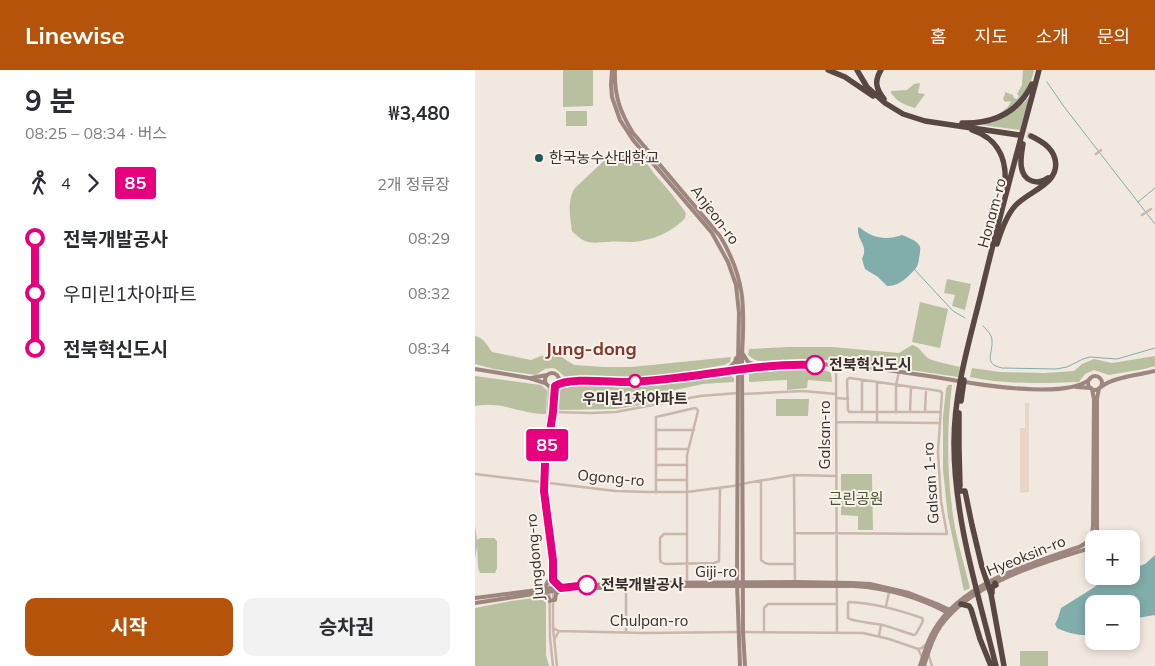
<!DOCTYPE html>
<html lang="ko">
<head>
<meta charset="utf-8">
<style>
	body { margin:0; font-family:Mulish,"Noto Sans KR",sans-serif; background:#f2f2f3; color:#2b2b33; height:100vh; display:flex; flex-direction:column; font-size:19px; white-space:nowrap }
	* { box-sizing:border-box; margin:0 }
	p { font-size:16px; color:#7c7c81 }
	.icon { flex:none; width:28px; height:28px; fill:none; stroke:currentColor; stroke-width:2; stroke-linecap:round; stroke-linejoin:round }
	.map { position:relative; flex:1; overflow:hidden }
	.side { display:flex; flex-direction:column; background:#fff; width:475px }
	.side>* { flex:none }
	.badge { padding:0 10px; border-radius:4px; font-size:18px; line-height:32px }
	.buttons { position:absolute; left:610px; top:460px; display:grid; gap:10px }
	.buttons a { display:grid; place-items:center; width:55px; height:55px; border-radius:10px; background:#fff; box-shadow:0 2px 8px #0003; font-size:25px }
	.map>.badge { position:absolute; translate:-50% -50%; box-shadow:0 0 0 2px #fff }
	.legs { display:flex; align-items:center; gap:8px; height:55px; padding:0 25px; font-size:16px }
	.legs p { margin-inline-start:auto }
	.summary { display:flex; align-items:center; justify-content:space-between; height:85px; padding:0 25px }
	h1 { font-size:28px; font-weight:700; line-height:38px }
	.primary-button { display:flex; gap:10px; margin-top:auto; padding:10px 25px }
	.primary-button a { flex:1; height:58px; border-radius:10px; background:#b45309; color:#fff; font-size:20px; font-weight:700; line-height:58px; text-align:center }
	.primary-button a+a { background:#f2f2f3; color:#2b2b33 }
	ul { padding:0 25px; list-style:none }
	li { display:flex; align-items:center; gap:18px; height:55px; font-size:19px }
	li i { display:grid; place-items:center; width:8px; height:100%; margin:0 6px; background:currentColor }
	li i::after { content:''; width:12px; height:12px; margin:-6px; border:4px solid; border-radius:50%; background:#fff }
	li p { margin-inline-start:auto }
	li:first-child i { background:linear-gradient(#0000 50%,currentColor 0) }
	li:last-child i { background:linear-gradient(currentColor 50%,#0000 0) }
	header { display:flex; align-items:center; gap:30px; box-sizing:border-box; height:70px; padding:0 25px; background:#b45309; color:#fff }
	header strong { font-size:24px }
	nav { display:flex; gap:28px; margin-inline-start:auto; font-size:18px }
	main { display:flex; flex:1; min-height:0 }
	.map>svg:first-child { display:block }
	.green { fill:#b8c0a0 }
	.plaza { fill:#e8d7c8 }
	.water { fill:#81adab }
	.lines { fill:none; stroke-linecap:round; stroke-linejoin:round }
	.stream { stroke:#81adab; stroke-width:1 }
	.highway-tunnel { stroke:#ccc3bc; stroke-width:5.5; stroke-dasharray:5.5 3; stroke-linecap:butt }
	.street { stroke:#c9b7ac; stroke-width:2.5 }
	.secondary { stroke:#9d867e; stroke-width:4 }
	.highway { stroke:#584742; stroke-width:5.5 }
	.line-1-casing { stroke:#fff; stroke-width:11 }
	.line-1 { stroke:#e6007e; stroke-width:8 }
	.poi-dot { fill:#235756; stroke:#f9f2ec; stroke-width:2 }
	.stop-1-dot { fill:#fff; stroke:#e6007e; stroke-width:2.5 }
	.labels { text-anchor:middle; stroke-width:4; stroke-linejoin:round; paint-order:stroke }
	.poi-label { font-size:15px; fill:#382e2b; stroke:#f9f2ec; text-anchor:start }
	.street-label { font-size:15px; fill:#382e2b; stroke:#f9f2ec }
	.stop-label { font-size:15px; font-weight:bold; fill:#382e2b; stroke:#f9f2ec; text-anchor:start }
	.park-label { font-size:15px; fill:#4a5430; stroke:#f9f2ec }
	.quarter-label { font-size:18px; font-weight:bold; fill:#813729; stroke:#f9f2ec }
</style>
</head>
<body>
<header>
<strong>Linewise</strong>
<nav><a>홈</a><a>지도</a><a>소개</a><a>문의</a></nav>
</header>
<main>
<section class="side">
<div class="summary"><div><h1>9 분</h1><p>08:25 – 08:34 · 버스</p></div><b>₩3,480</b></div>
<div class="legs"><svg class="icon" aria-label="walk" viewBox="0 0 24 24"><circle cx="13" cy="4" r="2"/><path d="M13 8l-2 6 4 7M11 14l-3 7M7 12l3-4h3l4 4"/></svg>4<svg class="icon" aria-label="forward" viewBox="0 0 24 24"><path d="M9 5l7 7-7 7"/></svg><b class="badge" style="background:#e6007e;color:#fff">85</b><p>2개 정류장</p></div>
<ul>
<li><i style="color:#e6007e"></i><b>전북개발공사</b><p>08:29</p></li>
<li><i style="color:#e6007e"></i><span>우미린1차아파트</span><p>08:32</p></li>
<li><i style="color:#e6007e"></i><b>전북혁신도시</b><p>08:34</p></li>
</ul>
<div class="primary-button"><a>시작</a><a>승차권</a></div>
</section>
<div class="map">
<svg width="680" height="596" viewBox="0 0 680 596">
	<rect width="100%" height="100%" fill="#f1e8e0"/>
	<!-- green -->
	<path class="green" d="M88,0H118V36L88,37Z
		M548,0H559C557,10 553,22 546,30C540,37 528,42 519,48L533,37L536,31L530,32L528,29L530,24V22L538,25L539,28L542,29L544,26L542,24L547,15Z
		M445,13L443,23L450,24L440,38C430,35 422,32 416,23V21L432,20L439,14Z
		M555,26L545,60L506,55C528,51 540,42 555,26Z
		M91,41H112V56H91Z
		M151,82C156,83 162,84 166,88C172,92 176,100 181,106C192,118 202,130 211,143L210,148C198,162 176,171 157,172C149,172 141,171 133,172C126,172 117,174 110,171C105,169 101,165 97,161C95,148 92,129 100,118L135,85Z
		M472,209L496,214L490,240L477,236L480,225L469,223Z
		M445,232L473,239L465,278L437,272Z
		M0,266C9,268 12,275 17,282L56,290L66,286L80,284L85,286L99,295L129,297H156L256,287L255,292L249,295L208,302L169,307L160,306L151,308L130,309L92,307L89,306L81,299L77,298L70,299L61,305L19,299L0,294Z
		M437,275C446,277 446,283 453,288C457,291 478,295 485,297L483,307L381,292L334,289L284,291L280,290L273,285L274,279L314,277H357L424,283Z
		M680,286V296L669,299L634,305L619,300L610,304L604,312C568,313 531,315 495,307L497,298L525,302L569,303L599,301L607,294L619,289L637,293Z
		M323,298L352,301L356,303L357,312L333,310L332,318L312,320V310L274,312V304L277,301Z
		M0,306L66,315L72,320L71,344C46,344 27,331 0,336Z
		M256,306L259,308V312L228,314L182,324L185,332L141,339L83,340L81,338C79,329 79,320 88,316H140L187,314H197L205,311Z
		M473,315H477C471,363 472,411 480,458C484,478 490,498 495,518L489,521L473,447L468,400V347L471,319Z
		M301,329H334L333,346H301Z
		M366,404H397L398,460H383V446L366,445Z
		M0,456L2,470L5,468H19L22,471V498L20,503H5L3,498L2,476L0,489Z
		M67,527L71,529V585L74,596H0V538L36,531Z
		M545,581H573V596H545Z"/>
	<!-- plaza -->
	<path class="plaza" d="M550,333H554V422L545,423V358H550Z"/>
	<!-- water -->
	<path class="water" d="M384,157C397,168 411,171 427,165C432,167 442,171 444,175C446,177 445,180 445,182C444,187 444,194 441,198C434,206 424,217 412,216L403,207L390,199L387,189C394,174 382,172 383,158Z
		M680,485V545L656,549V534H619V564C606,567 593,563 582,558L580,554L583,548L586,538L618,518L633,506H656V499L670,494Z"/>
	<g class="lines">
		<!-- stream -->
		<path class="stream" d="M572,12L590,38L680,154
			M663,132L680,118
			M439,199L478,241L490,248
			M508,256C512,260 517,265 517,271C518,283 508,294 527,298L581,299L592,297L608,289L615,287L642,289L680,278"/>
		<!-- highway-tunnel -->
		<path class="highway-tunnel" d="M544,62L556,66"/>
		<!-- street -->
		<path class="street" d="M621,84L626,80
			M667,145L676,139
			M361,296L362,563
			M80,316L78,342L70,394L69,425L78,489V558L82,596
			M74,317L73,345L67,399L66,418L68,445L74,489L75,568L78,596
			M268,324L328,321L361,324
			M362,328L373,329
			M79,342L115,343L141,342L225,326L263,323
			M387,342V310
			M421,342V315L424,302
			M435,342L436,317
			M450,342L451,319
			M362,352L464,353
			M402,353V312
			M181,360H219
			M181,379H213
			M181,395H212
			M0,404L140,421L172,422H212L258,416L272,413L319,405L361,406
			M319,405L320,512
			M181,410H212
			M286,411V490L290,493L294,494H320
			M181,422V347L220,338L222,339L223,341L212,385V512
			M320,463L472,464L466,431L463,382L467,323L465,321L382,309L374,308L372,310L373,340L374,342H465
			M212,464H189L185,468V489L186,492L190,494L239,493L244,491L245,418
			M374,532C400,533 424,540 447,548L448,551L441,564L439,565C429,562 418,558 408,555C399,553 379,552 373,548V533Z
			M411,536L414,522
			M78,558L84,561L169,563L263,562
			M151,562V516
			M268,562L388,563L414,569L443,579L447,587
			M289,562V538L293,534H362
			M404,566L406,555
			M79,570L84,561
			M443,579L447,578L450,575H452
			M453,583L457,596"/>
		<!-- secondary -->
		<path class="secondary" d="M137,0L136,15L137,27L145,50L158,70L237,163L253,192L261,215L264,243L263,292L262,513L265,596
			M140,0C139,25 145,42 158,63L245,166C270,208 270,236 267,284L268,562L270,596
			M268,284L273,292L281,295
			M0,299L54,308L70,313
			M254,300V298L260,292L261,288
			M70 310a7 7 0 1 1 14 0a7 7 0 1 1-14 0Z
			M613 313a7 7 0 1 1 14 0a7 7 0 1 1-14 0Z
			M56,308L72,305
			M82,315C97,309 121,312 138,312C149,312 161,311 172,311C223,308 272,294 323,294C381,293 439,304 496,313C522,317 595,327 615,309
			M601,317L616,318
			M626,317C638,307 664,305 680,301
			M624,469L622,460V329L624,318
			M78,510L86,518
			M69,519L73,511H75
			M67,524L73,527L75,531
			M0,528L78,518L150,513L320,512L377,513L395,514L434,523L462,534L477,541
			M78,530H80L81,524L84,521
			M0,533L78,521L151,516H379C412,518 446,528 475,544
			M445,596C449,584 452,571 459,560C487,512 555,494 604,477C613,473 618,465 618,455L619,329L617,319
			M449,596C453,583 457,568 465,557C493,515 563,494 609,480L618,479"/>
		<!-- highway -->
		<path class="highway" d="M353,0L370,7L398,26
			M382,0L392,17L410,33L428,44L450,51L544,65
			M406,0C399,11 401,19 409,29
			M487,53C518,54 543,43 557,14
			M497,60C524,69 532,89 530,115
			M548,74C546,86 542,106 557,111C563,113 568,112 573,108
			M522,174C526,161 531,146 540,136C553,121 586,114 580,89C577,77 566,71 556,66
			M486,331L489,310
			M484,343V379L485,416
			M485,421H490L497,455L507,497L516,524L529,596
			M517,523V517L521,515L520,513
			M486,534L494,536L496,539L505,569L516,596
			M521,596C503,523 479,449 479,373C479,323 493,276 505,228C523,151 544,76 564,0"/>
	</g>
	<g class="lines">
		<!-- line-1 casing -->
		<g class="line-1-casing">
			<path id="line-1" d="M112,515L86,518L78,510V490L69,421L70,394L78,342L80,316C93,307 134,312 151,312C215,311 276,292 340,295"/>
		</g>
		<!-- line-1 -->
		<use href="#line-1" class="line-1"/>
	</g>
	<!-- markers -->
	<circle class="poi-dot" cx="64" cy="88" r="5"/>
	<g class="stop-1-dot">
		<circle cx="340" cy="295" r="9"/>
		<circle cx="160" cy="311" r="6"/>
		<circle cx="112" cy="515" r="9"/>
	</g>
	<g class="labels">
		<!-- poi labels -->
		<g class="poi-label">
			<text x="74" y="93">한국농수산대학교</text>
		</g>
		<!-- street labels -->
		<g class="street-label">
			<text transform="translate(517 143) rotate(-75)" y="5">Honam-ro</text>
			<text transform="translate(240 145) rotate(53)" y="5">Anjeon-ro</text>
			<text transform="translate(350 365) rotate(-90)" y="5">Galsan-ro</text>
			<text transform="translate(136 408) rotate(5)" y="5">Ogong-ro</text>
			<text transform="translate(456 413) rotate(-94)" y="5">Galsan 1-ro</text>
			<text transform="translate(551 486) rotate(-22)" y="5">Hyeoksin-ro</text>
			<text transform="translate(60 487) rotate(-95)" y="5">Jungdong-ro</text>
			<text x="241" y="507">Giji-ro</text>
			<text x="174" y="556">Chulpan-ro</text>
		</g>
		<!-- stop labels -->
		<g class="stop-label">
			<text x="354" y="300">전북혁신도시</text>
			<text x="160" y="334" text-anchor="middle">우미린1차아파트</text>
			<text x="126" y="520">전북개발공사</text>
		</g>
		<!-- park labels -->
		<g class="park-label">
			<text x="381" y="434">근린공원</text>
		</g>
		<!-- quarter labels -->
		<g class="quarter-label">
			<text x="116" y="285">Jung-dong</text>
		</g>
	</g>
</svg>
<div class="buttons">
<a>+</a>
<a>−</a>
</div>
<b class="badge" style="left:72px;top:375px;background:#e6007e;color:#fff">85</b>
</div>
</main>
</body>
</html>
